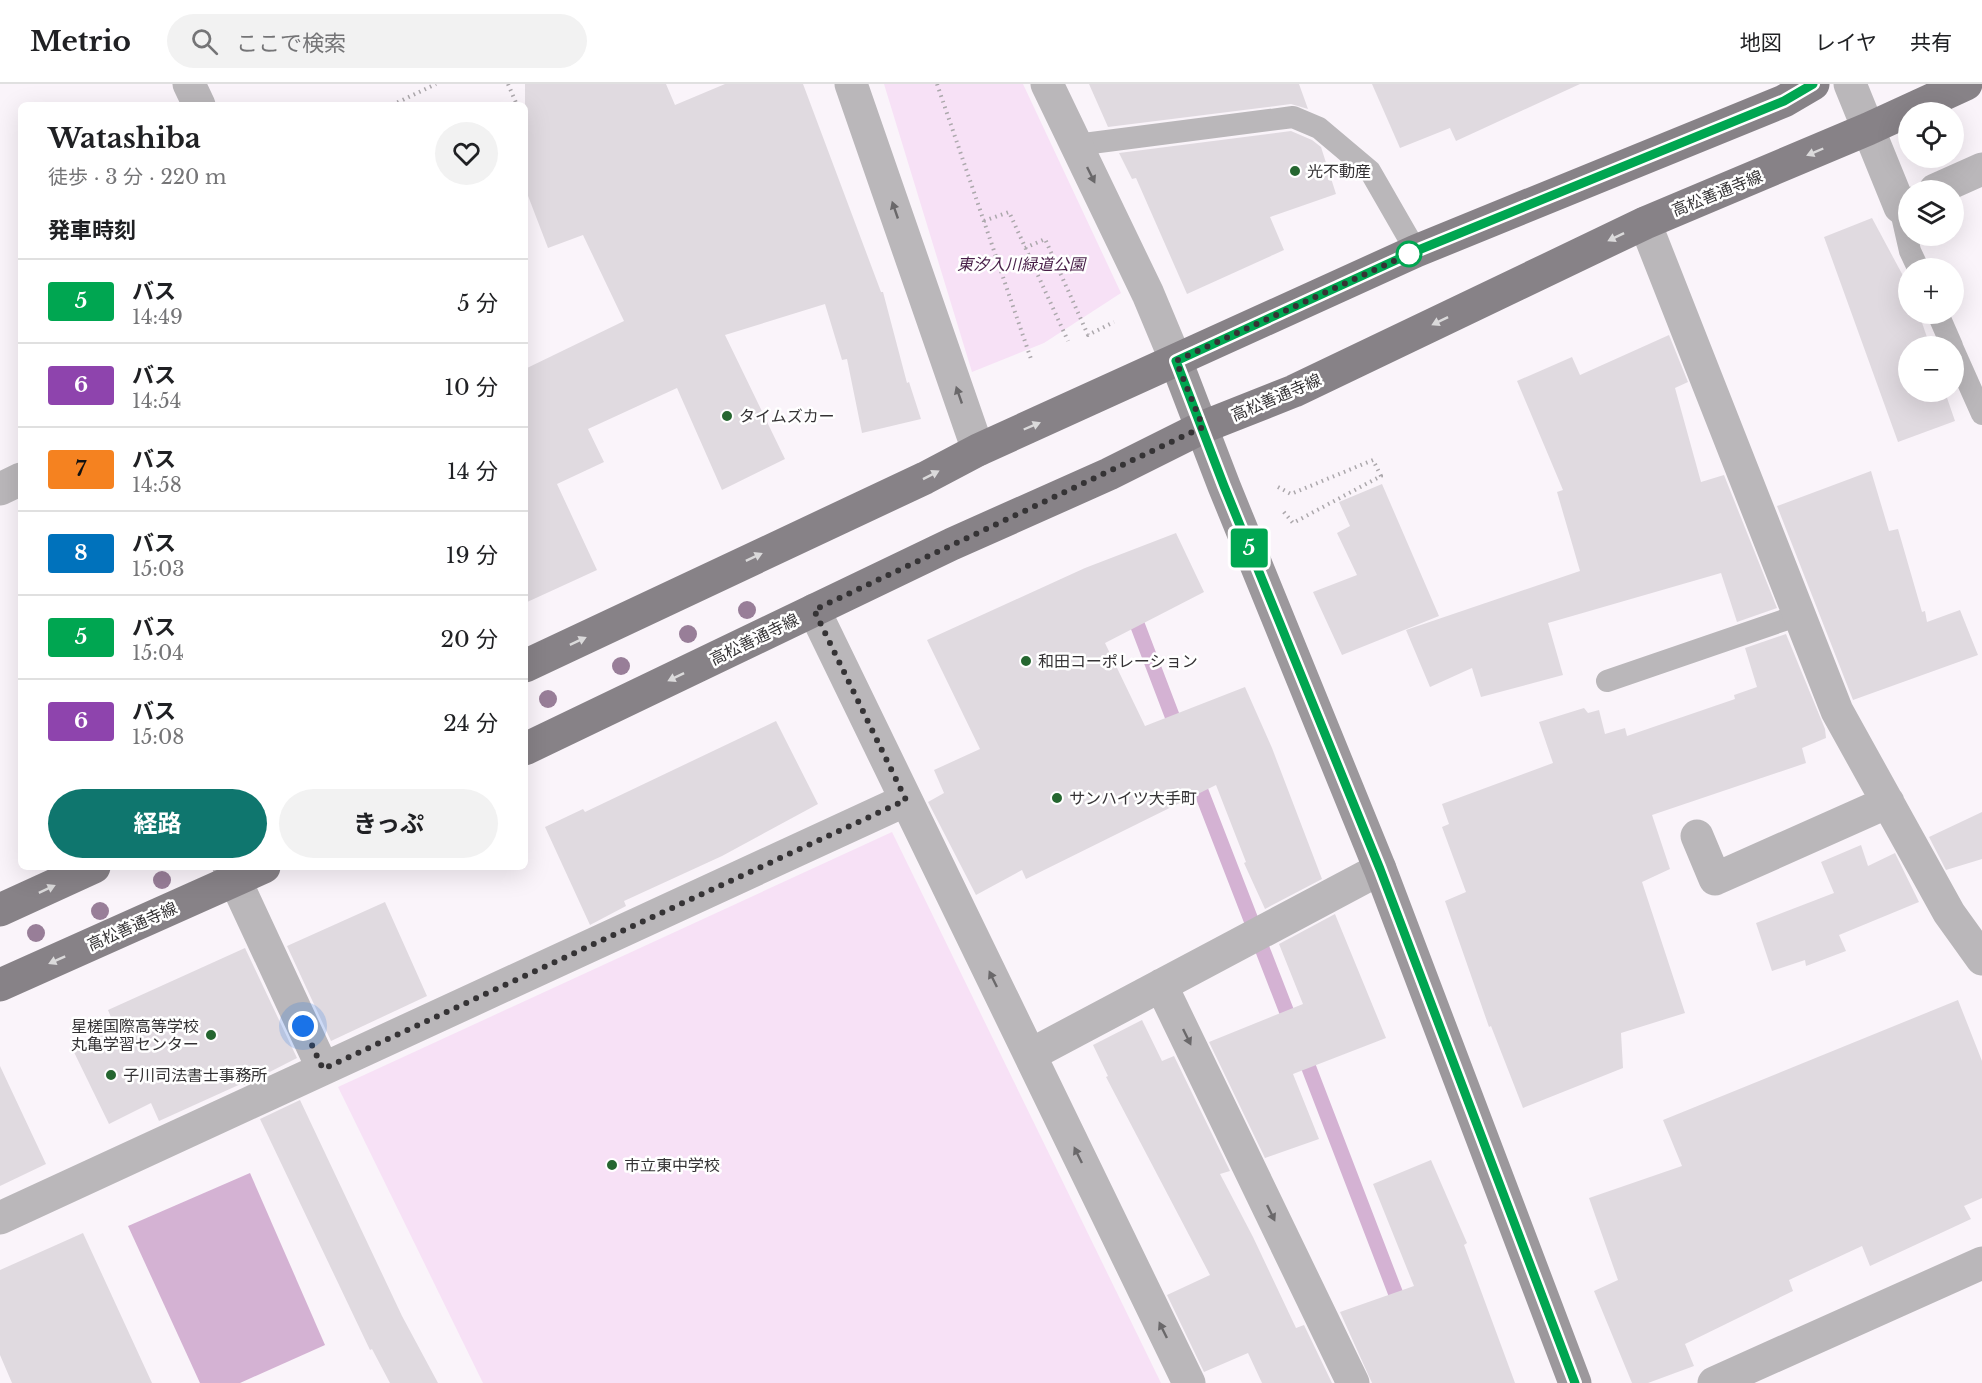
<!DOCTYPE html>
<html lang="ja">
<head>
<meta charset="utf-8">
<style>
	body { margin:0; font-family:"Libre Baskerville","Noto Sans JP",serif; background:#f2f2f2; color:#202124; height:100vh; display:flex; flex-direction:column; font-size:22px; white-space:nowrap }
	* { box-sizing:border-box; margin:0 }
	p { font-size:20px; color:#757577 }
	.icon { flex:none; width:33px; height:33px; fill:none; stroke:currentColor; stroke-width:2; stroke-linecap:round; stroke-linejoin:round }
	.map { position:relative; flex:1; overflow:hidden }
	.panel { position:absolute; left:18px; top:18px; width:510px; height:768px; display:flex; flex-direction:column; background:#fff; border-radius:9px; box-shadow:0 6px 24px #0002 }
	.panel>* { flex:none }
	.badge { padding:0 12px; border-radius:4px; font-size:21px; line-height:39px }
	.buttons { position:absolute; left:1898px; top:18px; display:grid; gap:12px }
	.buttons a { display:grid; place-items:center; width:66px; height:66px; border-radius:50%; background:#fff; box-shadow:0 6px 24px #0002; font-size:30px }
	.you { position:absolute; width:30px; height:30px; margin:-15px; border:4px solid #fff; border-radius:50%; background:#1a73e8; box-shadow:0 0 0 9px #1a73e833 }
	.map>.badge { position:absolute; translate:-50% -50%; box-shadow:0 0 0 3px #fff }
	h2 { padding:0 30px; font-size:22px; line-height:54px }
	.round { display:grid; place-items:center; flex:none; width:63px; height:63px; border-radius:32px; background:#f2f2f2 }
	.head { display:flex; align-items:center; justify-content:space-between; height:102px; padding:0 30px }
	h1 { font-size:28px; font-weight:700; line-height:45px }
	.button { display:flex; gap:12px; margin-top:auto; padding:12px 30px }
	.button a { flex:1; height:69px; border-radius:36px; background:#0f766e; color:#fff; font-size:24px; font-weight:700; line-height:69px; text-align:center }
	.button a+a { background:#f2f2f2; color:#202124 }
	ul { padding:0; list-style:none }
	li { display:flex; align-items:center; gap:18px; height:84px; padding:0 30px; border-top:2px solid #e0e0e0 }
	li div { flex:1 }
	li b { display:block; font-size:22px }
	li em { font-style:normal }
	li .badge { min-width:66px; font-weight:700; text-align:center }
	header { display:flex; align-items:center; gap:36px; box-sizing:border-box; height:84px; padding:0 30px; background:#fff; border-bottom:2px solid #e0e0e0 }
	header strong { font-size:28px }
	nav { display:flex; gap:33px; margin-inline-start:auto; font-size:21px }
	.search { width:420px; height:54px; background:#f2f2f2; display:flex; align-items:center; gap:15px; box-sizing:border-box; padding:0 21px; border-radius:33px; color:#757577; font-size:22px }
	.map>svg:first-child { display:block }
	.green { fill:#f7e1f6 }
	.water { fill:#d4b2d3 }
	.lines { fill:none; stroke-linecap:round; stroke-linejoin:round }
	.stream { stroke:#d4b2d3; stroke-width:15 }
	.building { fill:#e0dae0 }
	.path { stroke:#aca8ac; stroke-width:4; stroke-dasharray:1.5 4.5; stroke-linecap:butt }
	.lane { stroke:#bab7ba; stroke-width:22 }
	.street { stroke:#bab7ba; stroke-width:33 }
	.secondary { stroke:#9c989c; stroke-width:33 }
	.primary { stroke:#878287; stroke-width:33 }
	.tree { fill:#987e98 }
	.oneway { fill:#dbdadb }
	.oneway2 { fill:#6a686a }
	.line-casing { stroke:#fff; stroke-width:14 }
	.line { stroke:#00a651; stroke-width:9 }
	.walk { stroke:#353335; stroke-width:6; stroke-dasharray:0 10.8 }
	.poi-dot { fill:#256630; stroke:#fff; stroke-width:2 }
	.stop-dot { fill:#fff; stroke:#00a651; stroke-width:3 }
	.labels { text-anchor:middle; stroke-width:5; stroke-linejoin:round; paint-order:stroke }
	.poi-label { font-size:16px; fill:#353335; stroke:#fff; text-anchor:start }
	.street-label { font-size:16px; fill:#353335; stroke:#fff }
	.park-label { font-size:16px; font-style:italic; fill:#481e48; stroke:#fff }
</style>
</head>
<body>
<header>
<strong>Metrio</strong>
<div class="search"><svg class="icon" aria-label="search" viewBox="0 0 24 24"><circle cx="10" cy="10" r="6"/><path d="M15 15l6 6"/></svg>ここで検索</div>
<nav><a>地図</a><a>レイヤ</a><a>共有</a></nav>
</header>
<div class="map">
<svg width="1982" height="1299" viewBox="0 0 1982 1299">
	<rect width="100%" height="100%" fill="#faf4fa"/>
	<!-- green -->
	<path class="green" d="M884,0H1023L1121,209L1044,259L972,288Z
		M892,748L1161,1299H483L338,1003Z"/>
	<!-- water -->
	<path class="water" d="M250,1089L325,1261L240,1299H200L128,1142Z"/>
	<g class="lines">
		<!-- stream -->
		<path class="stream" d="M1131,524L1179,650
			M1194,689L1293,944
			M1302,966L1402,1226"/>
	</g>
	<!-- building -->
	<path class="building" d="M525,0H666L675,21L725,0H803L881,208H883L907,299L909,298L921,335L862,349L847,275L842,276L825,220L725,251L785,375L722,406L677,304L588,345L604,378L557,400L597,486L525,519V285L624,237L583,151L548,164L525,104Z
		M1089,0H1299L1308,25L1291,20L1108,43Z
		M1372,0H1580L1456,57L1450,44L1400,64Z
		M1291,47L1312,56L1321,63L1336,110L1270,133L1284,166L1187,210L1136,94L1132,95L1119,69Z
		M1872,134L1908,201V230H1919L1930,262H1908V308H1945L1955,337L1898,358L1824,153Z
		M1669,251L1688,298L1675,304L1701,398L1724,391L1777,524L1737,538L1721,489L1548,539L1563,591L1481,613L1472,584L1430,603L1406,546L1580,487L1557,408L1563,406L1517,297L1572,273L1580,291Z
		M1871,387L1889,447L1898,445L1922,528L1925,527L1927,538L1960,526L1978,571L1853,616L1777,422Z
		M1382,400L1439,532L1342,571L1313,508L1357,491L1337,449L1350,442L1339,418Z
		M1176,449L1204,508L1105,559L1145,642L1245,603L1272,664L1322,795L1265,825L1244,779L1246,778L1216,701L1026,795L1022,786L976,811L928,718L944,709L934,686L980,665L927,556L1085,484Z
		M1786,550L1825,645L1826,654L1802,664L1806,679L1652,731L1670,785L1642,798L1685,929L1621,949L1623,984L1523,1024L1491,942L1489,943L1445,817L1466,808L1442,743L1449,740L1442,720L1553,679L1539,638L1584,624L1588,629L1599,626L1605,650L1625,644L1627,652L1735,615L1734,611L1757,603L1745,564Z
		M776,637L818,720L722,772L624,817L626,822L590,841L545,743L583,725L585,728Z
		M1982,728V775L1946,786L1929,753Z
		M1861,761L1868,782L1895,769L1919,818L1839,851L1846,867L1806,882L1805,876L1772,887L1756,839L1834,809L1821,778Z
		M385,818L427,912L331,957L287,862Z
		M1335,830L1386,954L1293,990L1319,1055L1265,1074L1209,958L1303,920L1279,860Z
		M245,864L297,974L244,1001L243,999L159,1037L151,1019L109,1040L71,962L115,943L108,926Z
		M1958,916L1982,977V1114L1964,1122L1971,1135L1870,1182L1862,1162L1789,1196L1793,1207L1685,1260L1694,1282L1648,1299H1632L1594,1207L1618,1196L1589,1114L1682,1082L1663,1036Z
		M1142,936L1162,977L1174,972L1230,1087L1220,1090L1253,1153L1296,1244L1304,1241L1332,1299H1262L1248,1269L1204,1288L1167,1211L1210,1191L1106,993L1108,992L1093,961Z
		M0,982L46,1080L0,1102Z
		M300,1016L402,1232L438,1299H390L372,1265L370,1266L260,1035Z
		M1431,1076L1467,1159L1464,1161L1515,1299H1372L1340,1228L1414,1202L1373,1100Z
		M83,1149L152,1299H12L0,1271V1186Z"/>
	<g class="lines">
		<!-- path -->
		<path class="path" d="M508,0L517,21
			M937,0L1031,275
			M392,21L436,0
			M984,137L1009,128L1068,257
			M1025,164L1045,155L1088,251L1114,238
			M1278,403L1291,410L1373,376L1381,392L1293,439L1283,427"/>
		<!-- lane -->
		<path class="lane" d="M1076,61L1293,33L1319,44L1370,87L1416,167
			M1900,123L1910,167L1918,184
			M1938,230L1952,262
			M1953,265L1982,330
			M1607,597L1799,531"/>
		<!-- street -->
		<path class="street" d="M189,0L199,21
			M851,0L978,366
			M1047,0L1148,210L1176,277
			M1850,0L1900,123L1908,119
			M1935,106L1982,85
			M1645,139L1837,627L1949,829L1982,875
			M0,405L21,395
			M814,526L1189,1299
			M1697,752L1715,795L1888,718
			M229,783L323,985
			M1161,901L1353,1299
			M1030,971L1380,785
			M0,1134L906,716
			M1714,1299L1982,1179"/>
		<!-- secondary -->
		<path class="secondary" d="M1176,277L1224,402L1380,785L1575,1299"/>
		<!-- primary -->
		<path class="primary" d="M525,582L925,394L978,366L1416,167L1784,17L1813,0
			M525,665L952,460L1109,390L1203,343L1294,307L1645,139L1868,45L1966,0
			M0,826L94,783
			M0,901L264,783"/>
	</g>
	<!-- trees -->
	<g class="tree">
		<circle cx="747" cy="526" r="9"/>
		<circle cx="688" cy="550" r="9"/>
		<circle cx="621" cy="582" r="9"/>
		<circle cx="548" cy="615" r="9"/>
		<circle cx="162" cy="796" r="9"/>
		<circle cx="100" cy="827" r="9"/>
		<circle cx="36" cy="849" r="9"/>
	</g>
	<!-- one-way arrows -->
	<defs><path id="oneway-solid" d="M-6-.8H1V-3.2L6.5 0L1 3.2V.8H-6Z" transform="scale(1.5)"/></defs>
	<g class="oneway">
		<use href="#oneway-solid" transform="translate(1815 68) rotate(157)"/>
		<use href="#oneway-solid" transform="translate(1616 153) rotate(154)"/>
		<use href="#oneway-solid" transform="translate(1440 237) rotate(154)"/>
		<use href="#oneway-solid" transform="translate(1032 342) rotate(-23)"/>
		<use href="#oneway-solid" transform="translate(931 391) rotate(-27)"/>
		<use href="#oneway-solid" transform="translate(754 473) rotate(-25)"/>
		<use href="#oneway-solid" transform="translate(578 557) rotate(-25)"/>
		<use href="#oneway-solid" transform="translate(676 593) rotate(154)"/>
		<use href="#oneway-solid" transform="translate(47 805) rotate(-25)"/>
		<use href="#oneway-solid" transform="translate(57 876) rotate(156)"/>
	</g>
	<g class="oneway2">
		<use href="#oneway-solid" transform="translate(1091 91) rotate(64)"/>
		<use href="#oneway-solid" transform="translate(895 126) rotate(-109)"/>
		<use href="#oneway-solid" transform="translate(959 311) rotate(-109)"/>
		<use href="#oneway-solid" transform="translate(993 895) rotate(-116)"/>
		<use href="#oneway-solid" transform="translate(1187 953) rotate(64)"/>
		<use href="#oneway-solid" transform="translate(1078 1071) rotate(-116)"/>
		<use href="#oneway-solid" transform="translate(1271 1129) rotate(64)"/>
		<use href="#oneway-solid" transform="translate(1163 1246) rotate(-116)"/>
	</g>
	<g class="lines">
		<!-- line casing -->
		<g class="line-casing">
			<path id="line" d="M1575,1299L1380,785L1224,402L1176,277L1416,167L1784,17L1813,0"/>
		</g>
		<!-- line -->
		<use href="#line" class="line"/>
		<!-- walk -->
		<path class="walk" d="M303,942L323,985L906,716L814,526L1203,343L1176,277L1409,170"/>
	</g>
	<!-- markers -->
	<g class="poi-dot">
		<circle cx="1295" cy="87" r="6"/>
		<circle cx="727" cy="332" r="6"/>
		<circle cx="1026" cy="577" r="6"/>
		<circle cx="1057" cy="714" r="6"/>
		<circle cx="211" cy="951" r="6"/>
		<circle cx="111" cy="991" r="6"/>
		<circle cx="612" cy="1081" r="6"/>
	</g>
	<circle class="stop-dot" cx="1409" cy="170" r="12"/>
	<g class="labels">
		<!-- poi labels -->
		<g class="poi-label">
			<text x="1307" y="93">光不動産</text>
			<text x="739" y="338">タイムズカー</text>
			<text x="1038" y="583">和田コーポレーション</text>
			<text x="1069" y="720">サンハイツ大手町</text>
			<text x="199" y="948" text-anchor="end">星槎国際高等学校<tspan x="199" dy="18">丸亀学習センター</tspan></text>
			<text x="123" y="997">子川司法書士事務所</text>
			<text x="624" y="1087">市立東中学校</text>
		</g>
		<!-- street labels -->
		<g class="street-label">
			<text transform="translate(1717 109) rotate(-22)" y="6">高松善通寺線</text>
			<text transform="translate(1276 313) rotate(-23)" y="6">高松善通寺線</text>
			<text transform="translate(754 555) rotate(-26)" y="6">高松善通寺線</text>
			<text transform="translate(132 842) rotate(-24)" y="6">高松善通寺線</text>
		</g>
		<!-- park labels -->
		<g class="park-label">
			<text x="1021" y="186">東汐入川緑道公園</text>
		</g>
	</g>
</svg>
<div class="buttons">
<a><svg class="icon" aria-label="locate" viewBox="0 0 24 24"><circle cx="12" cy="12" r="6"/><path d="M12 2v4M12 18v4M2 12h4M18 12h4"/></svg></a>
<a><svg class="icon" aria-label="layers" viewBox="0 0 24 24"><path d="M12 4l9 5-9 5-9-5zM3 14l9 5 9-5"/></svg></a>
<a>+</a>
<a>−</a>
</div>
<div class="you" style="left:303px;top:942px"></div>
<b class="badge" style="left:1249px;top:464px;background:#00a651;color:#fff">5</b>
<section class="panel">
<div class="head"><div><h1>Watashiba</h1><p>徒歩 · 3 分 · 220 m</p></div><a class="round"><svg class="icon" aria-label="heart" viewBox="0 0 24 24"><path d="M12 20l-8-8c-3-5 5-10 8-4 3-6 11-1 8 4z"/></svg></a></div>
<h2>発車時刻</h2>
<ul>
<li><span class="badge" style="background:#00a651;color:#fff">5</span><div><b>バス</b><p>14:49</p></div><em>5 分</em></li>
<li><span class="badge" style="background:#8e44ad;color:#fff">6</span><div><b>バス</b><p>14:54</p></div><em>10 分</em></li>
<li><span class="badge" style="background:#f58220;color:#111">7</span><div><b>バス</b><p>14:58</p></div><em>14 分</em></li>
<li><span class="badge" style="background:#0072bc;color:#fff">8</span><div><b>バス</b><p>15:03</p></div><em>19 分</em></li>
<li><span class="badge" style="background:#00a651;color:#fff">5</span><div><b>バス</b><p>15:04</p></div><em>20 分</em></li>
<li><span class="badge" style="background:#8e44ad;color:#fff">6</span><div><b>バス</b><p>15:08</p></div><em>24 分</em></li>
</ul>
<div class="button"><a>経路</a><a>きっぷ</a></div>
</section>
</div>
</body>
</html>
